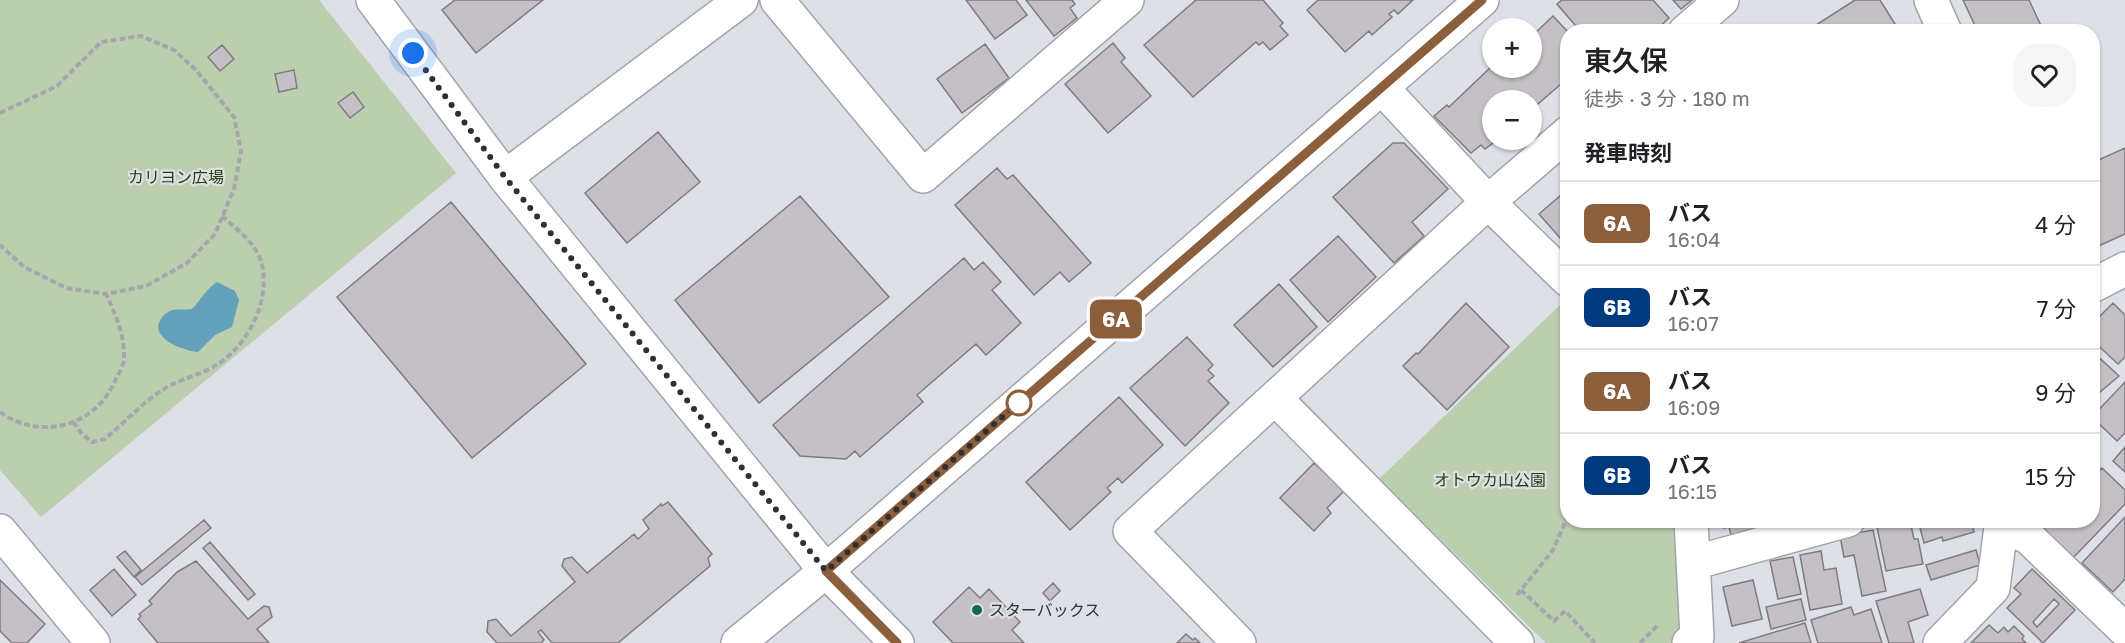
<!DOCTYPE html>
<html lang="ja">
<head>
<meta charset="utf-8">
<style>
	body { margin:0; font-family:"Golos Text","Noto Sans JP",sans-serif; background:#f6f6f6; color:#202124; height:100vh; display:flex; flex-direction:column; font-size:22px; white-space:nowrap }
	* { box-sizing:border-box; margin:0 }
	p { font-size:20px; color:#757577 }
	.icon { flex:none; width:33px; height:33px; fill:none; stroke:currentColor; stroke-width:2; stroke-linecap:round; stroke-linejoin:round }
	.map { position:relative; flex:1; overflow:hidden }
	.details { position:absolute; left:1560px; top:24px; width:540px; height:504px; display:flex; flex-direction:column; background:#fff; border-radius:24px; box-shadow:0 2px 4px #0004 }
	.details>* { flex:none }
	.badge { padding:0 12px; border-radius:9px; font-size:21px; line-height:39px }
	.tools { position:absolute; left:1482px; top:18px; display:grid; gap:12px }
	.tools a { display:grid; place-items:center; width:60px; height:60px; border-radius:50%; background:#fff; box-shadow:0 2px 4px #0004; font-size:30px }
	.you { position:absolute; width:30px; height:30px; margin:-15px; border:4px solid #fff; border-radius:50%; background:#1a73e8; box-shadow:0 0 0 9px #1a73e833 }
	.map>.badge { position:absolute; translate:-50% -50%; box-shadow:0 0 0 3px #fff }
	h2 { padding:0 24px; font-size:22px; line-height:54px }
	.round { display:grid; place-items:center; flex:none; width:63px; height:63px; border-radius:24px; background:#f6f6f6 }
	.headline { display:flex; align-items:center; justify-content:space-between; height:102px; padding:0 24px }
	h1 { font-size:28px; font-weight:600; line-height:45px }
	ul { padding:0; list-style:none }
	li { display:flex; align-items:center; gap:18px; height:84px; padding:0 24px; border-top:2px solid #e0e0e0 }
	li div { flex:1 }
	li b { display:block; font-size:22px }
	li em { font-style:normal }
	li .badge { min-width:66px; font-weight:700; text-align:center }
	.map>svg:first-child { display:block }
	.green { fill:#bbceae }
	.water { fill:#63a0b9 }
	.building { fill:#c5c0c5; stroke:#7f7b80; stroke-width:1.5; fill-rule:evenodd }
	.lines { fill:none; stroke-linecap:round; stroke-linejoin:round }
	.minor-casing { stroke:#a1a4a9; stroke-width:36 }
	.path { stroke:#a5a7ac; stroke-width:4; stroke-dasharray:6 3; stroke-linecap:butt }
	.minor { stroke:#fff; stroke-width:33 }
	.line-casing { stroke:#fff; stroke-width:14 }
	.line { stroke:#8b5e3c; stroke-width:9 }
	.walk { stroke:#2f3032; stroke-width:6; stroke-dasharray:0 10.8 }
	.stop-dot { fill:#fff; stroke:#8b5e3c; stroke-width:3 }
	.poi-dot { fill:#18635c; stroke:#dde0e6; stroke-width:2 }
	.labels { text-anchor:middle; stroke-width:4.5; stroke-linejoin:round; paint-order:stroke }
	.park-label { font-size:16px; fill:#263f0a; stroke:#dde0e6 }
	.poi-label { font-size:16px; fill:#2f3032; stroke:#dde0e6; text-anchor:start }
</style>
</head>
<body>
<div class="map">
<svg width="2125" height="643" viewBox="0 0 2125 643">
	<rect width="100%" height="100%" fill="#dde0e6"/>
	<!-- green -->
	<path class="green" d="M0,0H319L456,173L41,517L0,470Z
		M1561,304L1568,310V520L1677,521L1683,621L1674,643H1546L1379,479Z"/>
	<!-- water -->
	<path class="water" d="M217,282L235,291L239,300L232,327L215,335L198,352C184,351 148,338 161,319C163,315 167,312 172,310C178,309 186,310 192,309C201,300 206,289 217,282Z"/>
	<!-- building -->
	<path class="building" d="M455,0H543L476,53L442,10Z
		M966,0H1016L1027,15L995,39Z
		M1026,0H1072L1075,4L1070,8L1077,18L1054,36Z
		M1196,0H1263L1283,23L1280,26L1288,35L1270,50L1263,42L1259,45L1256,42L1193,97L1144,45Z
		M1318,0H1413L1398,14L1394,10L1389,14L1392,17L1372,35L1369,31L1345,52L1307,10Z
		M1562,0H1653L1669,18L1654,32H1581L1557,4Z
		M1673,0H1692L1681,9Z
		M1855,0H1880L1900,32H1805Z
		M1963,0H2029L2044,32H1978Z
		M1553,16L1568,32V78L1532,109V100H1492V140H1497L1485,149L1481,145L1471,153L1434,116L1447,105L1449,107L1492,66L1532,68V36Z
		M1113,43L1125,58L1121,62L1151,96L1108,133L1065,84Z
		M985,44L1009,78L962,113L937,79Z
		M222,45L234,59L220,71L208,57Z
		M294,70L297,88L279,92L275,74Z
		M353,92L364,107L350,118L338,103Z
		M658,132L700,182L627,243L585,193Z
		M1393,143H1404L1448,189L1412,222L1424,236L1394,263L1333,197Z
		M2125,148V234L2092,249V163Z
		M997,168L1007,179L1013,175L1091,263L1069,282L1060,272L1034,295L955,205Z
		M1568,189V247L1539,214Z
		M800,196L889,297L759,403L675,300Z
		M451,202L586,364L472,458L337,297Z
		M1338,236L1376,277L1328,322L1290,280Z
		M964,258L974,270L983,262L1001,282L992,290L1021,323L986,355L976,344L917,395L923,402L860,457L855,451L846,459L800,456L773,425Z
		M1279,284L1317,327L1273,367L1234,325Z
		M1466,303L1509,347L1447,410L1403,366L1416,353L1418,354Z
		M2113,303L2125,315V357L2118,364L2092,340V324Z
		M1187,337L1213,365L1208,370L1214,376L1208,381L1229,403L1185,446L1130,388Z
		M2092,351L2119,376L2093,398L2092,397Z
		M2125,382V433L2117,441L2092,417Z
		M1119,397L1163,445L1122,483L1118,478L1107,488L1111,492L1070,530L1026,482Z
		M2125,447V472L2113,461Z
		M1314,463L1344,491L1327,508L1331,513L1314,531L1280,498Z
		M2102,468L2125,490V504L2073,558L2043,530L2052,520H2092V478Z
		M668,502L712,554L708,558L710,566L618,643H552L541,630L538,632L544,640L541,643H497L487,632L488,621L496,619L511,636L575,582L562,566L564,559L572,557L587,573L634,534L638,539L649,529L643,520L661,504L662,506Z
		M2125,517V579L2113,592L2082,563Z
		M204,520L211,528L142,585L135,577Z
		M1722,520H1775L1776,523L1731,535L1729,527L1724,528Z
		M1918,520H1971L1974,532L1943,541L1942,537L1924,543Z
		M1910,521L1914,539H1918L1923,564L1886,571L1877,527Z
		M1873,530L1886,591L1862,596L1854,555L1844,557L1840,536Z
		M210,542L255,594L248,600L203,548Z
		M1976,550L1980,565L1931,580L1926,565Z
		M125,551L141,570L134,577L117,557Z
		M1821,551L1824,570L1836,568L1842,604L1810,610L1800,555Z
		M1793,557L1801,594L1778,599L1770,561Z
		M196,561L248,619L264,606L269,607L272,617L257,629L269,643H158L138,619L141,616L139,614L152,604L149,601L177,572Z
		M114,569L136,595L112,616L90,590Z
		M2032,569L2075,610L2043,643L2007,608L2021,594L2014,588ZM2054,599L2059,604L2037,627L2033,622Z
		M0,580L45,624L27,643H12L0,631Z
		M1753,580L1762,619L1732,626L1723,587Z
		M1053,583L1060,591L1050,601L1043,593Z
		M969,587L980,598L989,589L1020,622L1012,630L1024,643H953L933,622Z
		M1920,589L1928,615L1908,622L1914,643H1889L1876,601Z
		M1801,599L1806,620L1771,629L1766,607Z
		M1851,607L1854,615L1871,609L1882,643H1818L1811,620Z
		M1805,623L1811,643H1739Z
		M1989,625L1998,633L2004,627L2008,632L2014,626L2024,636L2022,639L2026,643H1971Z
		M1186,634L1193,640L1195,638L1200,643H1177Z"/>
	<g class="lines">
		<!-- minor casing -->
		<g class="minor-casing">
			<path id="minor" d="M373,0L505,177L826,571L897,643
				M777,0L923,176L1127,0
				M1931,0L1945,32
				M1685,32L1722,0
				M1382,88L1488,202L1568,280
				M505,177L741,0
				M2092,286L2125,269
				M1276,399L1517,643
				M2001,526L2028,537L2125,630
				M0,531L93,643
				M1693,563L1848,520
				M738,643L826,571L1482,0
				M1239,643L1130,531L1488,202L1568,133
				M1689,643L1697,637L1691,520
				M1940,643L1993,588L2002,520"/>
		</g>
		<!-- path -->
		<path class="path" d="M0,113L57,86L101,42L141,36L174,50L196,70L234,117L241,151L234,189L215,234L187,263L146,286L106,294L66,288L24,267L0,245
			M0,412C40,441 95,427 115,381C118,375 123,367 124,360C125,336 116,315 106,294
			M73,422L82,434L92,442L105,439C124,423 143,402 164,389C181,378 202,375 218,364C249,344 272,298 261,261C255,243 236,228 222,216
			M1521,590L1554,621L1565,611L1595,643
			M1517,595L1553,550L1568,516
			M1640,643L1659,624"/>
		<!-- minor -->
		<use href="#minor" class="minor"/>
	</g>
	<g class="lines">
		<!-- line casing -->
		<g class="line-casing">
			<path id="line" d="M897,643L826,571L1482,0"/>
		</g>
		<!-- line -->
		<use href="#line" class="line"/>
		<!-- walk -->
		<path class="walk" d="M413,53L505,177L826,571L1023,399L1019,403"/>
	</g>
	<!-- markers -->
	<circle class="stop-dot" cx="1019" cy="403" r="12"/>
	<circle class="poi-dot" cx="977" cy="610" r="6"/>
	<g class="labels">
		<!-- park labels -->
		<g class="park-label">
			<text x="176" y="183">カリヨン広場</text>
			<text x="1490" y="486">オトウカ山公園</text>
		</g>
		<!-- poi labels -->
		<g class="poi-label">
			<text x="989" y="616">スターバックス</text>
		</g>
	</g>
</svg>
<div class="tools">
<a>+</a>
<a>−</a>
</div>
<div class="you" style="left:413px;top:53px"></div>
<b class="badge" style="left:1116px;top:319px;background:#8b5e3c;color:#fff">6A</b>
<section class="details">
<div class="headline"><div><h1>東久保</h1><p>徒歩 · 3 分 · 180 m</p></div><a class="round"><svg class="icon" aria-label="heart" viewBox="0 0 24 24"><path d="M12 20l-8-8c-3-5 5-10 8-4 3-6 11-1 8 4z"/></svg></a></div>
<h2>発車時刻</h2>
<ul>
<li><span class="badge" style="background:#8b5e3c;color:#fff">6A</span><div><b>バス</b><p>16:04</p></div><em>4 分</em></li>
<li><span class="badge" style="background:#003b80;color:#fff">6B</span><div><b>バス</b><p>16:07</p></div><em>7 分</em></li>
<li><span class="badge" style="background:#8b5e3c;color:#fff">6A</span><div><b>バス</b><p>16:09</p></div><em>9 分</em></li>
<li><span class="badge" style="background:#003b80;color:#fff">6B</span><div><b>バス</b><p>16:15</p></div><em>15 分</em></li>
</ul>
</section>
</div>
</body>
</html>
